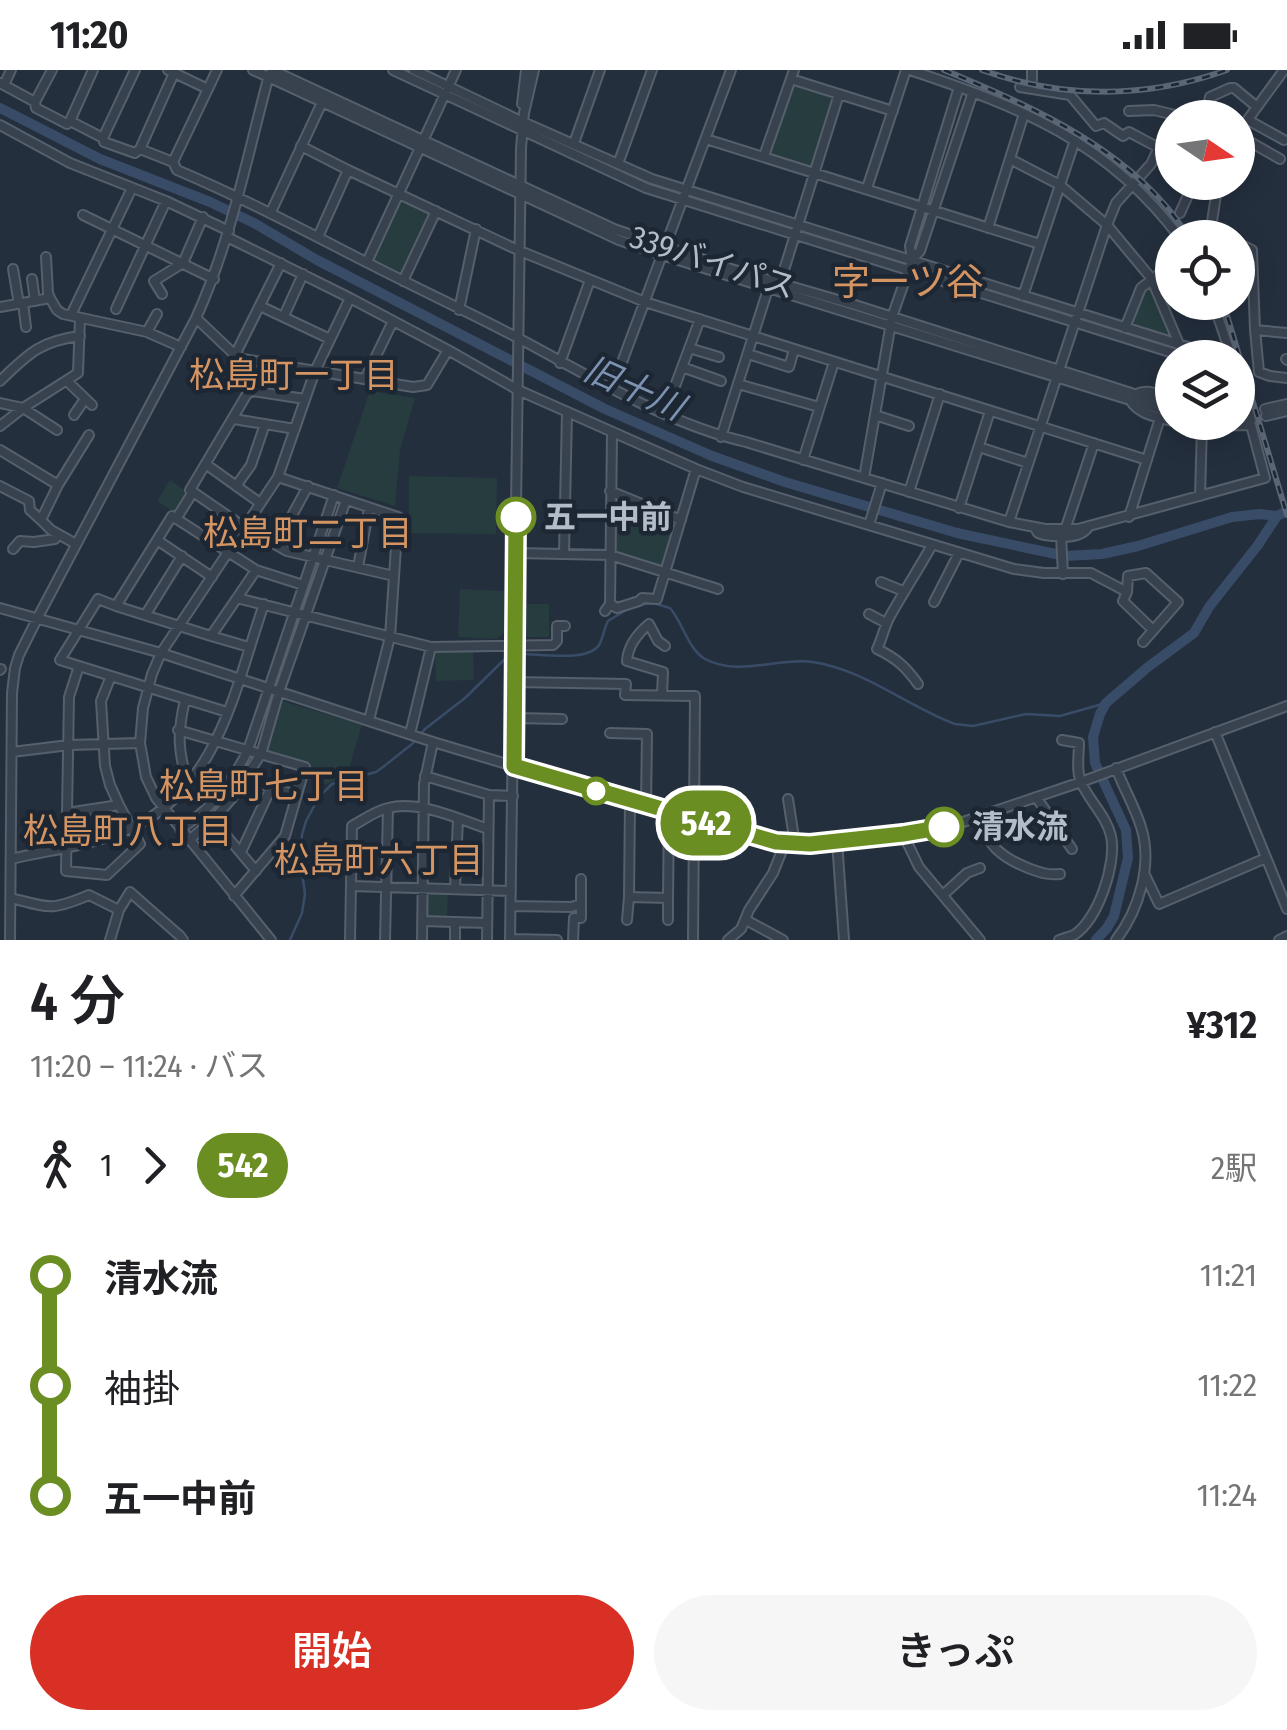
<!DOCTYPE html>
<html lang="ja">
<head>
<meta charset="utf-8">
<style>
	body { margin:0; font-family:"Fira Sans Condensed","Noto Sans JP",sans-serif; background:#f6f6f6; color:#202124; height:100vh; display:flex; flex-direction:column; font-size:38px; white-space:nowrap }
	* { box-sizing:border-box; margin:0 }
	p { font-size:32px; color:#757577 }
	.icon { flex:none; width:55px; height:55px; fill:none; stroke:currentColor; stroke-width:2; stroke-linecap:round; stroke-linejoin:round }
	.map { position:relative; height:870px; overflow:hidden }
	.drawer { display:flex; flex-direction:column; background:#fff; flex:1 }
	.drawer>* { flex:none }
	.badge { padding:0 20px; border-radius:32px; font-size:35px; line-height:65px }
	.needle { width:65px; rotate:103deg }
	.fabs { position:absolute; left:1155px; top:30px; display:grid; gap:20px }
	.fabs a { display:grid; place-items:center; width:100px; height:100px; border-radius:50%; background:#fff; box-shadow:0 5px 25px #0003; font-size:50px }
	.map>.badge { position:absolute; translate:-50% -50%; box-shadow:0 0 0 5px #fff }
	.legs { display:flex; align-items:center; gap:15px; height:110px; padding:0 30px; font-size:32px }
	.legs p { margin-inline-start:auto }
	.headline { display:flex; align-items:center; justify-content:space-between; height:170px; padding:0 30px }
	h1 { font-size:55px; font-weight:600; line-height:75px }
	.action { display:flex; gap:20px; margin-top:auto; padding:20px 30px }
	.action a { flex:1; height:115px; border-radius:60px; background:#d93025; color:#fff; font-size:40px; font-weight:600; line-height:115px; text-align:center }
	.action a+a { background:#f6f6f6; color:#202124 }
	ul { padding:0 30px; list-style:none }
	li { display:flex; align-items:center; gap:35px; height:110px; font-size:38px }
	li i { display:grid; place-items:center; width:15px; height:100%; margin:0 12px; background:currentColor }
	li i::after { content:''; width:25px; height:25px; margin:-12px; border:8px solid; border-radius:50%; background:#fff }
	li p { margin-inline-start:auto }
	li:first-child i { background:linear-gradient(#0000 50%,currentColor 0) }
	li:last-child i { background:linear-gradient(currentColor 50%,#0000 0) }
	.status { display:flex; justify-content:space-between; align-items:center; height:70px; padding:0 50px; background:#fff; direction:ltr }
	.status svg { height:28px; fill:currentColor }
	.map>svg:first-child { display:block }
	.green { fill:#263c3f }
	.lines { fill:none; stroke-linecap:round; stroke-linejoin:round }
	.stream { stroke:#394c67; stroke-width:2.5 }
	.river { stroke:#394c67; stroke-width:10 }
	.minor-casing { stroke:#565f6c; stroke-width:12 }
	.minor { stroke:#38414e; stroke-width:8 }
	.rail-casing { stroke:#5a6575; stroke-width:6 }
	.rail { stroke:#1d2633; stroke-width:2.5; stroke-dasharray:8; stroke-linecap:butt }
	.line-1-casing { stroke:#fff; stroke-width:22 }
	.line-1 { stroke:#6b8e23; stroke-width:15 }
	.stop-1-dot { fill:#fff; stroke:#6b8e23; stroke-width:5 }
	.labels { text-anchor:middle; stroke-width:9; stroke-linejoin:round; paint-order:stroke }
	.street-label { font-size:32px; fill:#b4bcc9; stroke:#1d2633 }
	.stop-label { font-size:32px; font-weight:bold; fill:#b4bcc9; stroke:#1d2633; text-anchor:start }
	.neighbourhood-label { font-size:35px; fill:#d59563; stroke:#1d2633 }
	.water-label { font-size:35px; font-style:italic; fill:#7c92b1; stroke:#1d2633 }
	.quarter-label { font-size:38px; fill:#d59563; stroke:#1d2633 }
</style>
</head>
<body>
<div class="status"><b>11:20</b><svg viewBox="0 0 49 12"><path d="M0 12V9h3v3zM5 12V6h3v6zM10 12V3h3v9zM15 12V0h3v12zM26 1h20v11H26zM47 4h2v5h-2z"/></svg></div>
<div class="map">
<svg width="1287" height="870" viewBox="0 0 1287 870">
	<rect width="100%" height="100%" fill="#242f3e"/>
	<!-- green -->
	<path class="green" d="M792,14L834,27L812,98L767,84Z
		M400,128L432,142L403,207L371,190Z
		M1149,214L1174,266L1170,269L1130,255L1143,220Z
		M370,321L415,328L400,380L395,436L337,418Z
		M409,406L497,408L496,464L409,463Z
		M170,410L187,422L174,442L157,431Z
		M615,428L675,455L665,501L614,481Z
		M460,519L504,521V562L497,569L458,567Z
		M526,534H549V567H525Z
		M473,579L474,610L436,611L435,580Z
		M279,630L362,655L347,705L327,714L304,707L308,696L264,682Z
		M430,820H448L447,849H426V824Z"/>
	<g class="lines">
		<!-- stream -->
		<path class="stream" d="M451,23L518,54
			M527,58L621,101L680,123
			M691,127L790,159
			M800,162L905,195
			M915,198L945,208
			M982,219L1071,246
			M1081,249L1204,288
			M638,535L653,533L670,538C683,553 688,579 705,589C739,607 778,587 813,592C865,600 907,636 955,654L973,656L1026,644L1060,646L1106,633
			M518,584C537,583 587,593 599,575C603,569 604,558 608,551L631,537
			M290,870L302,843L305,824L300,788L302,765L306,751L319,727L332,714L376,702L383,697L412,674L425,659L465,628L510,584"/>
		<!-- river -->
		<path class="river" d="M0,38L100,89L210,132L254,153L317,190L605,339L712,386L785,412L957,463L1065,486L1102,484L1138,476L1232,447L1260,444L1277,446L1287,441
			M1096,870L1107,858L1114,846L1128,788L1126,760L1095,693L1093,667L1100,644L1106,633L1148,597L1194,563L1209,537L1258,475L1277,446"/>
		<!-- minor casing -->
		<g class="minor-casing">
			<path id="minor" d="M93,0L70,51L103,68L135,0
				M168,0L208,19
				M253,0L619,170L662,185L1172,343
				M272,0L614,159L731,199L855,235L1172,336
				M393,0L646,118L1189,288
				M414,0L523,52L652,109L1223,288
				M910,0C1020,37 1108,71 1180,168
				M1032,0V10
				M174,3L140,79L173,92L217,0
				M791,9L893,41
				M0,13L35,32L52,0
				M4,15L11,0
				M1020,17L1070,25L1096,56L1104,53L1123,66L1129,62L1159,78L1172,91
				M35,32L36,38L67,54L70,51
				M522,34L526,0
				M1129,41L1154,40L1175,45
				M1225,48L1209,31L1210,27L1230,18H1234L1257,37
				M1248,50L1284,70
				M0,55L70,93L166,131L229,161
				M1238,63L1284,0
				M1238,65L1280,89
				M103,68L104,72L135,83L140,79
				M706,69L1040,174
				M574,73L600,0
				M301,76L348,100L520,181L645,232L1147,390
				M764,86L794,0
				M1010,89L1060,115L1107,155L1151,208L1179,274
				M173,92L177,100C243,128 305,161 368,193C418,219 469,242 518,268C590,306 667,354 746,372L1009,452L1045,459H1078L1265,408L1251,355L1202,356L1179,352
				M618,94L652,0
				M1218,112L1210,165L1219,168
				M867,118L906,0
				M271,142L324,28
				M1180,143L1194,112
				M83,145L214,209
				M988,158L1024,44
				M227,167L350,228L448,280L518,320L696,399L743,417L1014,499L1044,503H1091L1127,522L1128,506L1146,503L1178,532L1143,572
				M318,167L348,100
				M1238,173L1252,180L1255,260
				M46,187L48,223L50,228
				M912,190L910,176L959,17
				M367,192L456,0
				M13,199L19,234
				M32,209L35,231
				M403,211L436,141
				M779,216L839,24
				M162,224L154,211L183,193L203,147
				M1023,226L1075,70
				M1213,232L1232,288
				M23,233L26,257
				M260,236L330,269
				M0,237L50,228L57,240L63,244L147,262L181,277
				M116,239L166,131
				M459,240L476,159
				M71,245L132,118
				M284,246L303,204
				M196,248L235,285L243,289L413,317L427,315L448,280
				M1125,258L1141,218L1172,194
				M147,262L157,244
				M1287,263L1255,260L1259,302L1270,306L1287,308
				M689,278L719,287
				M748,284L789,297L794,280
				M235,285L281,193
				M1286,289L1287,290
				M560,293L590,210
				M682,297L721,311
				M1238,308L1243,332L1238,333
				M365,309L393,251
				M0,311C28,284 40,271 80,266
				M67,311L92,335
				M738,314L819,337
				M612,319L731,0
				M1172,328C1158,324 1141,315 1130,330C1139,345 1157,347 1172,351
				M0,333L23,338L57,360
				M1265,339L1287,334
				M1238,342L1251,341
				M665,343L700,249
				M74,345L85,329
				M875,345L909,356
				M1266,346L1287,341
				M234,349L295,359
				M1238,349L1253,348
				M0,356L23,338L78,303L80,248
				M721,367L769,216
				M979,377L1028,393
				M0,380L58,415L41,450L51,460L76,474
				M803,390L834,292
				M207,395L260,433
				M278,407L398,447L390,567L369,650
				M864,408L892,247L912,190L920,181L973,22
				M58,415L89,365
				M0,416L29,431L30,440L41,450
				M236,416L251,395L265,354
				M610,421L681,450
				M193,422L244,457L287,481L394,506
				M909,422L940,324
				M1200,426L1202,356
				M959,438L990,341
				M1129,447L1160,348
				M176,449L193,422L190,420L247,324L252,321L305,329
				M1009,452L1107,155L1116,133L1151,94L1172,50
				M869,455L882,413
				M1034,457L1038,463L1044,465C1059,467 1081,470 1089,456
				M1065,460L1094,373
				M1061,466L1063,504
				M157,470L212,507
				M276,475L308,416
				M13,479L20,471L34,472L55,469L58,464
				M516,483L610,485L718,519
				M564,484L567,342
				M358,497L369,438
				M881,512L903,521
				M1127,522L1123,531L1153,560
				M237,528L256,500
				M934,532L959,483
				M610,534L612,364
				M116,536L211,566L237,528L431,577L553,575L557,571V556H565
				M0,538L161,583L433,672L748,766L776,772L810,774L903,764L957,754L1081,712L1287,636
				M605,541L610,534L617,538L639,531L642,528L657,529L696,399
				M146,544L182,486
				M869,544L886,553
				M211,566L249,577
				M79,596L227,642
				M0,600L1,599
				M111,606L101,631L105,696L110,715L119,735L140,774L107,805L66,801L69,627L79,596L60,590L98,529L116,536L172,446L256,500L303,515
				M515,612L626,614L625,625L695,626L693,870
				M918,614C906,597 896,588 877,579C882,569 884,558 889,548C903,523 918,500 932,475
				M662,625L663,602L627,591C628,575 637,564 649,554L658,571L665,576
				M185,630C177,664 178,681 188,714
				M515,648L562,649
				M178,660L305,697L285,766L234,826
				M1215,662L1287,839
				M610,663L647,664L646,735
				M410,664L431,577
				M12,682L69,675L140,673
				M425,706L489,725L513,726
				M245,710L297,725
				M1036,727L1072,779
				M788,729L795,774
				M630,731L629,827L668,828L669,742
				M67,743L119,735
				M976,748C991,776 998,786 1028,798C1041,803 1047,805 1060,804
				M213,750L256,801
				M180,759C211,740 232,713 248,680L334,425
				M903,764L919,797L980,870
				M189,770L213,750L233,727L261,684L279,622L346,430
				M837,771L844,870
				M241,782L271,718
				M11,789C50,780 94,775 131,758C219,718 235,617 264,534
				M1144,803L1159,834L1266,788
				M351,816L511,821
				M455,818L458,749
				M943,825L967,803L980,798
				M11,828C50,838 51,841 89,825L119,840L130,822L180,866L183,870
				M511,836L571,837L581,834
				M627,850L629,827
				M668,850V828
				M746,850L783,870
				M422,851L487,853
				M510,869L557,870
				M10,870L12,623L15,598L19,585L38,547L196,248C231,171 247,87 269,5
				M110,870L119,840
				M271,870L156,728L146,707L140,673L143,638L152,604L161,583L278,407L315,301L350,228
				M350,870L352,756C363,750 375,741 388,738C420,730 458,749 488,759
				M385,870L388,738
				M422,870L424,714L433,672
				M455,870V852
				M487,870L489,725
				M510,870L521,78L524,43L534,0
				M573,870L574,848H581V809
				M728,870L741,859L749,840L773,803L785,773
				M1059,870C1064,868 1069,867 1074,865C1098,850 1117,793 1111,766C1106,745 1089,731 1081,712C1076,701 1079,685 1079,673L1062,670
				M1116,870C1139,840 1153,794 1141,757C1135,737 1124,719 1116,698
				M1279,870L1287,866"/>
		</g>
		<!-- minor -->
		<use href="#minor" class="minor"/>
		<!-- rail casing -->
		<g class="rail-casing">
			<path id="rail" d="M944,0C1033,37 1137,82 1189,168
				M982,0C1062,29 1146,29 1227,0
				M1223,232L1287,445"/>
		</g>
		<!-- rail -->
		<use href="#rail" class="rail"/>
	</g>
	<g class="lines">
		<!-- line-1 casing -->
		<g class="line-1-casing">
			<path id="line-1" d="M516,447L514,696L776,772L810,774L903,764L944,757"/>
		</g>
		<!-- line-1 -->
		<use href="#line-1" class="line-1"/>
	</g>
	<!-- markers -->
	<g class="stop-1-dot">
		<circle cx="516" cy="447" r="18"/>
		<circle cx="596" cy="721" r="12"/>
		<circle cx="944" cy="757" r="18"/>
	</g>
	<g class="labels">
		<!-- street labels -->
		<g class="street-label">
			<text transform="translate(713 192) rotate(18)" y="11">339バイパス</text>
		</g>
		<!-- stop labels -->
		<g class="stop-label">
			<text x="544" y="458">五一中前</text>
			<text x="972" y="768">清水流</text>
		</g>
		<!-- neighbourhood labels -->
		<g class="neighbourhood-label">
			<text x="294" y="317">松島町一丁目</text>
			<text x="308" y="475">松島町二丁目</text>
			<text x="264" y="728">松島町七丁目</text>
			<text x="128" y="773">松島町八丁目</text>
			<text x="379" y="802">松島町六丁目</text>
		</g>
		<!-- water labels -->
		<g class="water-label">
			<text transform="translate(634 318) rotate(24)" y="12">旧十川</text>
		</g>
		<!-- quarter labels -->
		<g class="quarter-label">
			<text x="908" y="225">字一ツ谷</text>
		</g>
	</g>
</svg>
<div class="fabs">
<a><svg class="needle" viewBox="-14 -14 28 28"><path d="M0-13l5 13h-10z" fill="#e53935"/><path d="M0 13l5-13h-10z" fill="#757577"/></svg></a>
<a><svg class="icon" aria-label="locate" viewBox="0 0 24 24"><circle cx="12" cy="12" r="6"/><path d="M12 2v4M12 18v4M2 12h4M18 12h4"/></svg></a>
<a><svg class="icon" aria-label="layers" viewBox="0 0 24 24"><path d="M12 4l9 5-9 5-9-5zM3 14l9 5 9-5"/></svg></a>
</div>
<b class="badge" style="left:706px;top:753px;background:#6b8e23;color:#fff">542</b>
</div>
<section class="drawer">
<div class="headline"><div><h1>4 分</h1><p>11:20 – 11:24 · バス</p></div><b>¥312</b></div>
<div class="legs"><svg class="icon" aria-label="walk" viewBox="0 0 24 24"><circle cx="13" cy="4" r="2"/><path d="M13 8l-2 6 4 7M11 14l-3 7M7 12l3-4h3l4 4"/></svg>1<svg class="icon" aria-label="forward" viewBox="0 0 24 24"><path d="M9 5l7 7-7 7"/></svg><b class="badge" style="background:#6b8e23;color:#fff">542</b><p>2駅</p></div>
<ul>
<li><i style="color:#6b8e23"></i><b>清水流</b><p>11:21</p></li>
<li><i style="color:#6b8e23"></i><span>袖掛</span><p>11:22</p></li>
<li><i style="color:#6b8e23"></i><b>五一中前</b><p>11:24</p></li>
</ul>
<div class="action"><a>開始</a><a>きっぷ</a></div>
</section>
</body>
</html>
